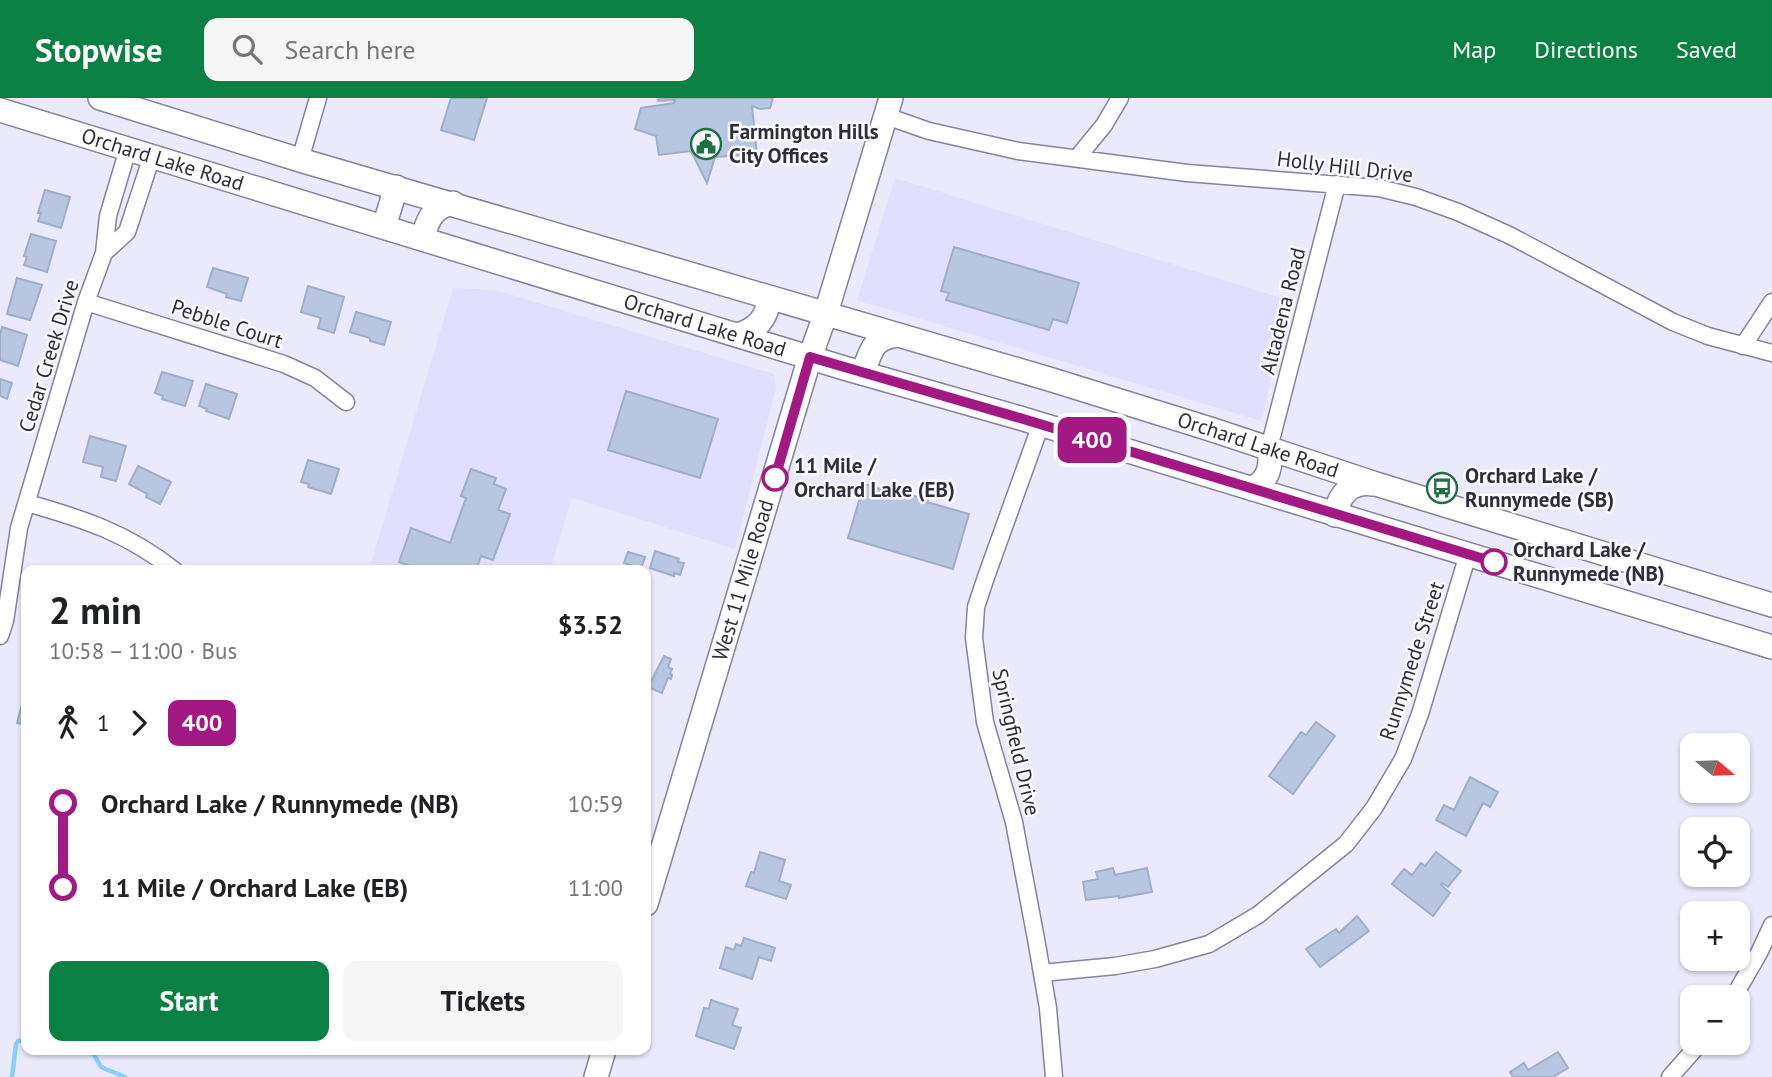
<!DOCTYPE html>
<html lang="en">
<head>
<meta charset="utf-8">
<style>
	body { margin:0; font-family:"PT Sans",sans-serif; background:#f6f6f6; color:#202124; height:100vh; display:flex; flex-direction:column; font-size:26px; white-space:nowrap }
	* { box-sizing:border-box; margin:0 }
	p { font-size:23px; color:#757577 }
	.icon { flex:none; width:38px; height:38px; fill:none; stroke:currentColor; stroke-width:2; stroke-linecap:round; stroke-linejoin:round }
	.map { position:relative; flex:1; overflow:hidden }
	.drawer { position:absolute; left:21px; top:467px; width:630px; height:490px; display:flex; flex-direction:column; background:#fff; border-radius:14px; box-shadow:0 2px 5px #0004 }
	.drawer>* { flex:none }
	.badge { padding:0 14px; border-radius:10px; font-size:24px; line-height:46px }
	.needle { width:46px; rotate:109deg }
	.tools { position:absolute; left:1680px; top:635px; display:grid; gap:14px }
	.tools a { display:grid; place-items:center; width:70px; height:70px; border-radius:14px; background:#fff; box-shadow:0 2px 5px #0004; font-size:35px }
	.map>.badge { position:absolute; translate:-50% -50%; box-shadow:0 0 0 4px #fff }
	.legs { display:flex; align-items:center; gap:10px; height:77px; padding:0 28px; font-size:23px }
	.legs p { margin-inline-start:auto }
	.overview { display:flex; align-items:center; justify-content:space-between; height:119px; padding:0 28px }
	h1 { font-size:38px; font-weight:700; line-height:52px }
	.primary-button { display:flex; gap:14px; margin-top:auto; padding:14px 28px }
	.primary-button a { flex:1; height:80px; border-radius:14px; background:#0b8043; color:#fff; font-size:28px; font-weight:700; line-height:80px; text-align:center }
	.primary-button a+a { background:#f6f6f6; color:#202124 }
	ul { padding:0 28px; list-style:none }
	li { display:flex; align-items:center; gap:24px; height:84px; font-size:26px }
	li i { display:grid; place-items:center; width:10px; height:100%; margin:0 9px; background:currentColor }
	li i::after { content:''; width:18px; height:18px; margin:-9px; border:5px solid; border-radius:50%; background:#fff }
	li p { margin-inline-start:auto }
	li:first-child i { background:linear-gradient(#0000 50%,currentColor 0) }
	li:last-child i { background:linear-gradient(currentColor 50%,#0000 0) }
	header { display:flex; align-items:center; gap:42px; box-sizing:border-box; height:98px; padding:0 35px; background:#0b8043; color:#fff }
	header strong { font-size:33px }
	nav { display:flex; gap:38px; margin-inline-start:auto; font-size:24px }
	.search { width:490px; height:63px; background:#f6f6f6; display:flex; align-items:center; gap:18px; box-sizing:border-box; padding:0 24px; border-radius:14px; color:#757577; font-size:26px }
	.map>svg:first-child { display:block }
	.built { fill:#e1dffe }
	.lines { fill:none; stroke-linecap:round; stroke-linejoin:round }
	.stream { stroke:#85cff8; stroke-width:4.5 }
	.building { fill:#b7c6e1; stroke:#9faec9; stroke-width:2 }
	.street-casing { stroke:#84829e; stroke-width:19 }
	.secondary-casing { stroke:#84829e; stroke-width:26 }
	.street { stroke:#fff; stroke-width:16 }
	.secondary { stroke:#fff; stroke-width:23 }
	.line-1-casing { stroke:#fff; stroke-width:16 }
	.line-1 { stroke:#a31984; stroke-width:10 }
	.stop-1-dot { fill:#fff; stroke:#a31984; stroke-width:3.5 }
	.labels { text-anchor:middle; stroke-width:5; stroke-linejoin:round; paint-order:stroke }
	.poi-label { font-size:21px; font-weight:bold; fill:#2e2d39; stroke:#f9f9ff; text-anchor:start }
	.street-label { font-size:21px; fill:#2e2d39; stroke:#f9f9ff }
	.stop-label { font-size:21px; font-weight:bold; fill:#2e2d39; stroke:#f9f9ff; text-anchor:start }
</style>
</head>
<body>
<header>
<strong>Stopwise</strong>
<div class="search"><svg class="icon" aria-label="search" viewBox="0 0 24 24"><circle cx="10" cy="10" r="6"/><path d="M15 15l6 6"/></svg>Search here</div>
<nav><a>Map</a><a>Directions</a><a>Saved</a></nav>
</header>
<div class="map">
<svg width="1772" height="979" viewBox="0 0 1772 979">
	<rect width="100%" height="100%" fill="#ebeafd"/>
	<!-- built -->
	<path class="built" d="M895,80L1291,203L1261,323L857,202Z
		M453,190L496,192L774,276L776,290L735,451L572,400L550,472H369Z"/>
	<g class="lines">
		<!-- stream -->
		<path class="stream" d="M64,952L89,955L98,952
			M93,955L101,969L125,979
			M12,979L16,946L18,943L26,942"/>
	</g>
	<!-- building -->
	<path class="building" d="M451,0H487L474,42L441,32Z
		M659,0H773L770,10L760,11L752,8L757,56L715,59L707,85L691,53L659,57L656,38L635,31L641,10L674,5L675,2L658,3Z
		M45,92L70,99L61,130L38,123L41,115H38Z
		M31,136L56,143L47,174L24,167L27,159L24,158Z
		M954,149L1079,185L1067,225L1053,221L1049,232L946,202L949,195L941,193Z
		M213,170L248,180L241,203L226,199L227,196L207,189Z
		M17,180L42,187L30,222L7,216Z
		M308,188L344,199L334,235L318,230L321,220L301,214Z
		M356,214L391,224L384,247L370,243V240L350,234Z
		M2,229L27,237L18,268L0,262V237Z
		M162,274L193,283L185,308L162,301L163,298L155,295Z
		M0,281L12,285L7,301L0,298Z
		M206,286L237,296L229,321L206,313L207,311L199,308Z
		M626,293L718,321L700,380L608,352Z
		M90,338L126,348L116,383L101,379L103,369L83,364Z
		M308,362L339,371L331,396L308,389L309,386L301,384Z
		M138,368L171,384L160,406L146,399L147,396L129,386Z
		M471,371L496,380L494,386L506,391L498,412L510,416L493,462L481,458L476,472H423L399,464L411,430L450,445L466,400L461,398Z
		M864,386L904,398L905,395L928,402L927,404L969,416L953,471L848,440Z
		M655,453L679,461L678,464L684,465L680,477L674,475V478L650,470Z
		M628,454L645,459L641,471L624,465Z
		M664,558L671,561L668,569L672,571L670,576L672,577L671,581L668,580L662,595L648,589Z
		M26,590V627L17,625Z
		M1316,624L1335,638L1293,696L1269,678L1301,634L1306,637Z
		M1470,679L1498,694L1490,709L1483,705L1466,738L1436,722L1444,707L1454,712Z
		M760,754L785,762L779,783L791,787L786,801L746,788L751,774L754,775Z
		M1436,754L1461,773L1448,789L1442,785L1441,787L1450,795L1433,818L1392,786L1404,771L1412,777L1421,765L1425,768Z
		M1113,770L1115,777L1147,770L1152,794L1119,800V798L1086,802L1083,784L1098,781L1096,774Z
		M1357,818L1369,833L1320,869L1306,851L1336,831L1339,835Z
		M744,840L775,850L771,863L759,859L752,881L720,870L726,849L734,852L736,846L741,848Z
		M711,902L738,911L732,927L741,930L734,951L696,938L704,910L709,911Z
		M1558,954L1568,970L1553,979H1513L1510,974L1524,965L1528,972Z"/>
	<g class="lines">
		<!-- street casing -->
		<g class="street-casing">
			<path id="street" d="M886,18L929,33L1018,53L1187,75L1379,90L1416,99L1458,114L1511,138L1673,224L1708,238L1772,255
				M1077,60L1104,27L1120,0
				M300,62L318,0
				M104,155L127,134L152,58
				M86,204L284,266L315,280L346,304
				M1743,248L1772,204
				M1041,326L986,479L976,509L974,540L985,624L1014,724L1036,841L1048,910L1054,979
				M1269,350L1337,86
				M27,405C84,421 127,435 174,472
				M0,538L5,523L19,430L86,204L104,155L108,118L128,51
				M1042,875L1115,868L1155,861L1209,846L1258,817L1346,746L1374,710L1403,661L1420,616L1468,456
				M1733,900L1759,855L1772,827
				M1670,979L1700,945"/>
		</g>
		<!-- secondary casing -->
		<g class="secondary-casing">
			<g id="secondary">
				<path id="s1" d="M100,0L300,62L1049,281L1210,331L1376,386L1772,507"/>
				<path id="s2" d="M0,12L844,270L1020,320L1772,549"/>
				<path d="M384,129L396,89"/>
				<path d="M422,140C428,122 432,109 453,105"/>
				<path d="M738,237C757,231 767,221 769,200"/>
				<path d="M863,275C871,253 872,240 898,237"/>
				<path d="M1253,391C1269,380 1272,369 1269,350"/>
				<path d="M1335,417C1339,396 1351,383 1373,386"/>
				<path id="s3" d="M646,806L810,259L826,215L891,0"/>
				<path d="M596,979L604,952"/>
			</g>
		</g>
		<!-- street -->
		<use href="#street" class="street"/>
		<!-- secondary -->
		<use href="#secondary" class="secondary"/>
	</g>
	<g class="lines">
		<!-- line-1 casing -->
		<g class="line-1-casing">
			<path id="line-1" d="M775,380L810,259L1020,320L1494,464"/>
		</g>
		<!-- line-1 -->
		<use href="#line-1" class="line-1"/>
	</g>
	<!-- icons -->
	<defs>
		<g id="civic-ring" transform="scale(1.575)"><circle r="9.5" fill="#f9f9ff" stroke="#1e6e3e" stroke-width="1.5"/><path d="M-.6-6.5H3V-4.5H.6V-3L4-1V1h2V6H-6V1h2V-1L-.6-3ZM-1.2 2.5V6h2.4V2.5Z" fill="#1e6e3e"/></g>
		<g id="bus-ring" transform="scale(1.575)"><circle r="9.5" fill="#f9f9ff" stroke="#1e6e3e" stroke-width="1.5"/><path d="M-5-6H5V4H4V6H2V4H-2V6H-4V4H-5ZM-3.5-4V0h7V-4ZM-3.5 1.2v1.5H-2V1.2ZM2 1.2v1.5H3.5V1.2Z" fill="#1e6e3e"/></g>
	</defs>
	<g fill-rule="evenodd">
		<use href="#civic-ring" x="706" y="46"/>
		<use href="#bus-ring" x="1442" y="390"/>
	</g>
	<!-- markers -->
	<g class="stop-1-dot">
		<circle cx="775" cy="380" r="12"/>
		<circle cx="1494" cy="464" r="12"/>
	</g>
	<g class="labels">
		<!-- poi labels -->
		<g class="poi-label">
			<text x="729" y="41">Farmington Hills<tspan x="729" dy="24">City Offices</tspan></text>
			<text x="1465" y="385">Orchard Lake /<tspan x="1465" dy="24">Runnymede (SB)</tspan></text>
		</g>
		<!-- street labels -->
		<g class="street-label">
			<text dy="7" stroke="none"><textPath href="#s2" startOffset="170">Orchard Lake Road</textPath></text>
			<text transform="translate(1345 69) rotate(7)" y="7">Holly Hill Drive</text>
			<text transform="translate(1283 213) rotate(-76)" y="7">Altadena Road</text>
			<text transform="translate(227 226) rotate(18)" y="7">Pebble Court</text>
			<text dy="7" stroke="none"><textPath href="#s2" startOffset="737">Orchard Lake Road</textPath></text>
			<text transform="translate(49 258) rotate(-73)" y="7">Cedar Creek Drive</text>
			<text dy="7" stroke="none"><textPath href="#s1" startOffset="1209">Orchard Lake Road</textPath></text>
			<text dy="7" stroke="none"><textPath href="#s3" startOffset="338">West 11 Mile Road</textPath></text>
			<text transform="translate(1412 563) rotate(-72)" y="7">Runnymede Street</text>
			<text transform="translate(1016 644) rotate(77)" y="7">Springfield Drive</text>
		</g>
		<!-- stop labels -->
		<g class="stop-label">
			<text x="794" y="375">11 Mile /<tspan x="794" dy="24">Orchard Lake (EB)</tspan></text>
			<text x="1513" y="459">Orchard Lake /<tspan x="1513" dy="24">Runnymede (NB)</tspan></text>
		</g>
	</g>
</svg>
<div class="tools">
<a><svg class="needle" viewBox="-14 -14 28 28"><path d="M0-13l5 13h-10z" fill="#e53935"/><path d="M0 13l5-13h-10z" fill="#757577"/></svg></a>
<a><svg class="icon" aria-label="locate" viewBox="0 0 24 24"><circle cx="12" cy="12" r="6"/><path d="M12 2v4M12 18v4M2 12h4M18 12h4"/></svg></a>
<a>+</a>
<a>−</a>
</div>
<b class="badge" style="left:1092px;top:342px;background:#a31984;color:#fff">400</b>
<section class="drawer">
<div class="overview"><div><h1>2 min</h1><p>10:58 – 11:00 · Bus</p></div><b>$3.52</b></div>
<div class="legs"><svg class="icon" aria-label="walk" viewBox="0 0 24 24"><circle cx="13" cy="4" r="2"/><path d="M13 8l-2 6 4 7M11 14l-3 7M7 12l3-4h3l4 4"/></svg>1<svg class="icon" aria-label="forward" viewBox="0 0 24 24"><path d="M9 5l7 7-7 7"/></svg><b class="badge" style="background:#a31984;color:#fff">400</b></div>
<ul>
<li><i style="color:#a31984"></i><b>Orchard Lake / Runnymede (NB)</b><p>10:59</p></li>
<li><i style="color:#a31984"></i><b>11 Mile / Orchard Lake (EB)</b><p>11:00</p></li>
</ul>
<div class="primary-button"><a>Start</a><a>Tickets</a></div>
</section>
</div>
</body>
</html>
